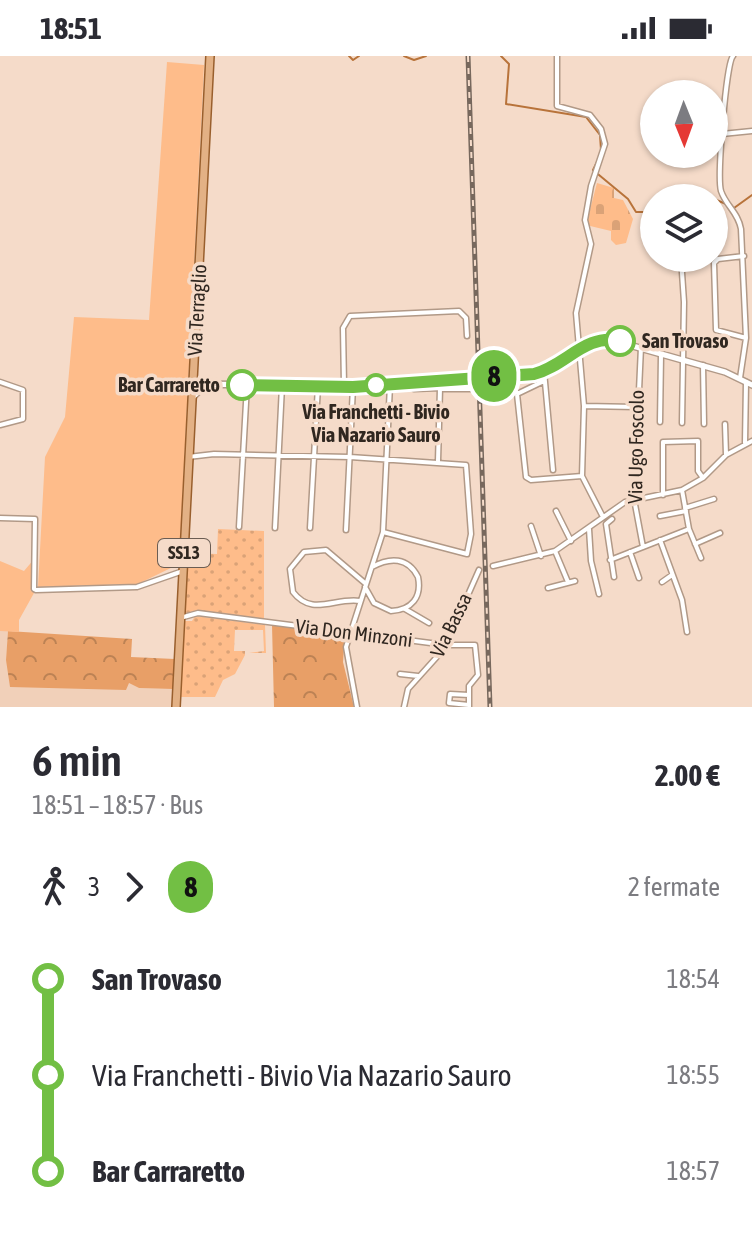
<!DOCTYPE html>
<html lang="it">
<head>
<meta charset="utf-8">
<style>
	body { margin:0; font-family:"Asap Condensed",sans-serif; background:#f2f2f3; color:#2b2b33; height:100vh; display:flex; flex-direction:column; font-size:30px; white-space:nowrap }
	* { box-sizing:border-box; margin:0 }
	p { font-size:26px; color:#7c7c81 }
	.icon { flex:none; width:44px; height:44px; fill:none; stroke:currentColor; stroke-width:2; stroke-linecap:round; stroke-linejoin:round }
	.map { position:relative; height:651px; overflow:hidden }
	.drawer { display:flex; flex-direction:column; background:#fff; flex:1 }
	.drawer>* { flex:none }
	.badge { padding:0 16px; border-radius:26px; font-size:28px; line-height:52px }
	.needle { width:52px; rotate:179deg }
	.buttons { position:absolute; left:640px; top:24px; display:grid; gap:16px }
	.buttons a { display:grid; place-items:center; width:88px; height:88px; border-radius:50%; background:#fff; box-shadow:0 2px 6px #0004; font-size:40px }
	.map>.badge { position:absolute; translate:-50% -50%; box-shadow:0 0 0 4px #fff }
	.legs { display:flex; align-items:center; gap:12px; height:88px; padding:0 32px; font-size:26px }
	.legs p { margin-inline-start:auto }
	.head { display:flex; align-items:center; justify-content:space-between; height:136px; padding:0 32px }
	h1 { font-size:44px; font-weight:600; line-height:60px }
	ul { padding:0 32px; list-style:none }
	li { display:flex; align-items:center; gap:28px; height:96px; font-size:30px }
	li i { display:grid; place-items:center; width:12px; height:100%; margin:0 10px; background:currentColor }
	li i::after { content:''; width:20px; height:20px; margin:-10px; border:6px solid; border-radius:50%; background:#fff }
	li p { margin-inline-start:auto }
	li:first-child i { background:linear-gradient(#0000 50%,currentColor 0) }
	li:last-child i { background:linear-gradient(currentColor 50%,#0000 0) }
	.status { display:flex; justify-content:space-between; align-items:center; height:56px; padding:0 40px; background:#fff; direction:ltr }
	.status svg { height:22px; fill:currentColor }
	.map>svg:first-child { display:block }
	.built { fill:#f1d0b9 }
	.grass { fill:url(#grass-dots) }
	.forest { fill:url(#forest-crowns) }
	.cemetery { fill:url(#cemetery-stones) }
	.green { fill:#febc8a }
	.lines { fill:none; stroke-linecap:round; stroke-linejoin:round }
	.stream { stroke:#b8733a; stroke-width:2 }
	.minor-casing { stroke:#b19987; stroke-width:7 }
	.tertiary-casing { stroke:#b19987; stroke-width:8 }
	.primary-casing { stroke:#995f2d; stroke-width:10 }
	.minor { stroke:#fff; stroke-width:4 }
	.tertiary { stroke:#fff; stroke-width:5 }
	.primary { stroke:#e3b185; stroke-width:7 }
	.rail-casing { stroke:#77685d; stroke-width:5 }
	.rail { stroke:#f5dbc9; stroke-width:2; stroke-dasharray:6; stroke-linecap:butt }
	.line-1-casing { stroke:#fff; stroke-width:18 }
	.line-1 { stroke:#72bf44; stroke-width:12 }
	.stop-1-dot { fill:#fff; stroke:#72bf44; stroke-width:4 }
	.labels { text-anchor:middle; stroke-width:7; stroke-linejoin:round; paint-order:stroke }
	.shield { fill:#f5dbc9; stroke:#6b5d53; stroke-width:2 }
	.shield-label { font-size:18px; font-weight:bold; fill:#302720 }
	.street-label { font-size:20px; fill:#302720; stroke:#f5dbc9 }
	.stop-label { font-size:20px; font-weight:bold; fill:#302720; stroke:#f5dbc9; text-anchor:start }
</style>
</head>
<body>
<div class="status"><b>18:51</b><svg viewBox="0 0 49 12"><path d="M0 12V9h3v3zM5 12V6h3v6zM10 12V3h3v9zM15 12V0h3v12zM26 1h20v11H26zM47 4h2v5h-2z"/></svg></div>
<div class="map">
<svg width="752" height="651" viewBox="0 0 752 651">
	<defs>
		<pattern id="grass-dots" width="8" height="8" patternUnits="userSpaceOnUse" patternTransform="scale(2)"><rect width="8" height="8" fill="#febc8a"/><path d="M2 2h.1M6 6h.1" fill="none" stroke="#daa277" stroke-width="1.8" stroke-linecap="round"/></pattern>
		<pattern id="forest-crowns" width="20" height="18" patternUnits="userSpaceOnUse" patternTransform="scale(2)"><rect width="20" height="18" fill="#e89f67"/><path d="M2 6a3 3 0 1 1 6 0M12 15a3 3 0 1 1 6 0" fill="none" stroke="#bc8254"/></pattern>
		<pattern id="cemetery-stones" width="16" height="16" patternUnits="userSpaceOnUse" patternTransform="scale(2)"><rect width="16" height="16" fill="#febc8a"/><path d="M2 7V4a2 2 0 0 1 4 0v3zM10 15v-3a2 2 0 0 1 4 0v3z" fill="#daa277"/></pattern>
	</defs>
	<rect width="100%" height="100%" fill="#f5dbc9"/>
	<!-- built -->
	<path class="built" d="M0,575H8L6,604L18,631L129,627L139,632L173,633L172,651H0Z"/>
	<!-- grass -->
	<path class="grass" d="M218,473L264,475V563L194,555L184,559L187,497L217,498Z
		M195,560L265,569L266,597H249L264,595L263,574H235L234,595H245V599L235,618L223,624L215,641H180L184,565H192Z"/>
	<!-- forest -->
	<path class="forest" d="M272,569L345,578L343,606L354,651H274Z
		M8,575L132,583L131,601L175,603L173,633L139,632L129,627L126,634L10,631L6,604Z"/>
	<!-- cemetery -->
	<path class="cemetery" d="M597,127L614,132V142L623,144L633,163L626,187L616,189L611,184V175L586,169Z"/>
	<!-- green -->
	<path class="green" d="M167,6L204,9L179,508L138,528L38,531L45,401L65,361L74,261L149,264Z
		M35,502L34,537L19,564V576L0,575V505L24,515Z"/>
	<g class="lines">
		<!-- stream -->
		<path class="stream" d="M349,0L353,4L359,0
			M404,0L414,4L426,0
			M501,0L509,8L506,48L586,61L600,79L601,94
			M598,104L593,114L628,143L636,156H654
			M714,143L726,148
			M734,152L752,139"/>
		<!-- minor casing -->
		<g class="minor-casing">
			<path id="minor" d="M557,0V50L590,59L601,73L605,88L591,130L585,164L591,188L576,257L584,350L582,420L603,461
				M733,0C726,7 717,121 721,135C726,150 738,156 741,173L746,282L740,322
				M722,78L752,75
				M744,200L718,203L714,207L716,274L746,282
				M681,202L684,246L682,367
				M641,291L634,443L643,491
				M703,309L704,368
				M544,315L553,414
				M544,325L517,338L526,421L531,424L582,420
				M0,326L23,334V363L0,369
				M409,327L414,333L440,332L438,405
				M344,329L343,272L350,260L459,255L466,262L467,280
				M441,333H470
				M492,335L518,337
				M584,350L636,351
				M660,366L661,299
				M725,368L726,399
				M745,387L746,326
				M188,401L214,398L350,401L466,409L471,478L467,498L383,476
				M682,434L689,473L701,502
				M663,439V386L698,385V415L703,422
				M685,452L714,443
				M556,455L571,485
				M660,460L686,455
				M0,462L35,463L34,533L36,534L137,531L183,515
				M612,463L606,468L614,521
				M531,470L541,500
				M239,471L247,329
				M275,472L282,330
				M310,472L318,330
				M589,473L591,505L599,538
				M346,474L353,331
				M660,484L682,544L687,576
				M695,488L720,477
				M555,495L568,526
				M630,496L639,522
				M610,504L689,473
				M493,510L555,495L625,446L682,434L703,422L726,399L752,385
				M662,526L672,519
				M365,531L374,547L391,555C412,554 422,541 418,521C408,501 390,501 372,511
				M548,532L575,525
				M360,545C335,541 312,561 293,536L290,513L304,496L326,494L366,528
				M405,553L429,567
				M180,562L198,557L446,589H475L478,619L469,630V651
				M400,618L418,620
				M469,639L450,638L449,647L469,649
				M357,651L346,591L383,476L390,329
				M404,651L408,633L444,593L479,514"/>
		</g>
		<!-- tertiary casing -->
		<g class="tertiary-casing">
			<path id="tertiary" d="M483,321L539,317L588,287L608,283L725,316L752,329
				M193,328L358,330L476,321
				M192,342L200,334L214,330"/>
		</g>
		<!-- primary casing -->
		<g class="primary-casing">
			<path id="primary" d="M176,651L210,0"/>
		</g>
		<!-- minor -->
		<use href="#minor" class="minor"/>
		<!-- tertiary -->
		<use href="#tertiary" class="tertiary"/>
		<!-- primary -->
		<use href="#primary" class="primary"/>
		<!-- rail casing -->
		<g class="rail-casing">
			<path id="rail" d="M468,0L490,651"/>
		</g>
		<!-- rail -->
		<use href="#rail" class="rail"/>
	</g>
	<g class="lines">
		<!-- line-1 casing -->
		<g class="line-1-casing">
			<path id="line-1" d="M242,329L353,331L534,318C566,310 585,277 620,285"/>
		</g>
		<!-- line-1 -->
		<use href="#line-1" class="line-1"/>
	</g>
	<!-- markers -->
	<g class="stop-1-dot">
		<circle cx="620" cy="285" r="14"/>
		<circle cx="242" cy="329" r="14"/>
		<circle cx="376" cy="329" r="10"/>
	</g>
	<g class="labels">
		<!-- shield labels -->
		<rect class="shield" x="158" y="483" width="52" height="28" rx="6"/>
		<g class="shield-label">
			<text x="184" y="503">SS13</text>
		</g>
		<!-- street labels -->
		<g class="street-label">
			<text transform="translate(197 254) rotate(-87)" y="7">Via Terraglio</text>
			<text transform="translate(636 391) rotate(-89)" y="7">Via Ugo Foscolo</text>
			<text transform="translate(451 569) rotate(-64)" y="7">Via Bassa</text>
			<text transform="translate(354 577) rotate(7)" y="7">Via Don Minzoni</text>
		</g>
		<!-- stop labels -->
		<g class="stop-label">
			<text x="642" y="292">San Trovaso</text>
			<text x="220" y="336" text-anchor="end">Bar Carraretto</text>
			<text x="376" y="363" text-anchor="middle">Via Franchetti - Bivio<tspan x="376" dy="23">Via Nazario Sauro</tspan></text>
		</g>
	</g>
</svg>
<div class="buttons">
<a><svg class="needle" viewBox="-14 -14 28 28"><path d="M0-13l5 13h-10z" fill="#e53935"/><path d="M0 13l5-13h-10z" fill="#7c7c81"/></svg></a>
<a><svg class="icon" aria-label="layers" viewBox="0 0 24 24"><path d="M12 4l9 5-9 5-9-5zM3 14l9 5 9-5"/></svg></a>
</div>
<b class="badge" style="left:494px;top:320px;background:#72bf44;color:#111">8</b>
</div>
<section class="drawer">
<div class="head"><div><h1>6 min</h1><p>18:51 – 18:57 · Bus</p></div><b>2.00 €</b></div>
<div class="legs"><svg class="icon" aria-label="walk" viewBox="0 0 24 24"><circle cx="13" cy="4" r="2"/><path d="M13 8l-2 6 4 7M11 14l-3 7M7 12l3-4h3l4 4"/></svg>3<svg class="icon" aria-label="forward" viewBox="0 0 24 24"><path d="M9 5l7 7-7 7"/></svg><b class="badge" style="background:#72bf44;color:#111">8</b><p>2 fermate</p></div>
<ul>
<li><i style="color:#72bf44"></i><b>San Trovaso</b><p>18:54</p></li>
<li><i style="color:#72bf44"></i><span>Via Franchetti - Bivio Via Nazario Sauro</span><p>18:55</p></li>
<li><i style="color:#72bf44"></i><b>Bar Carraretto</b><p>18:57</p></li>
</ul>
</section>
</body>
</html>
